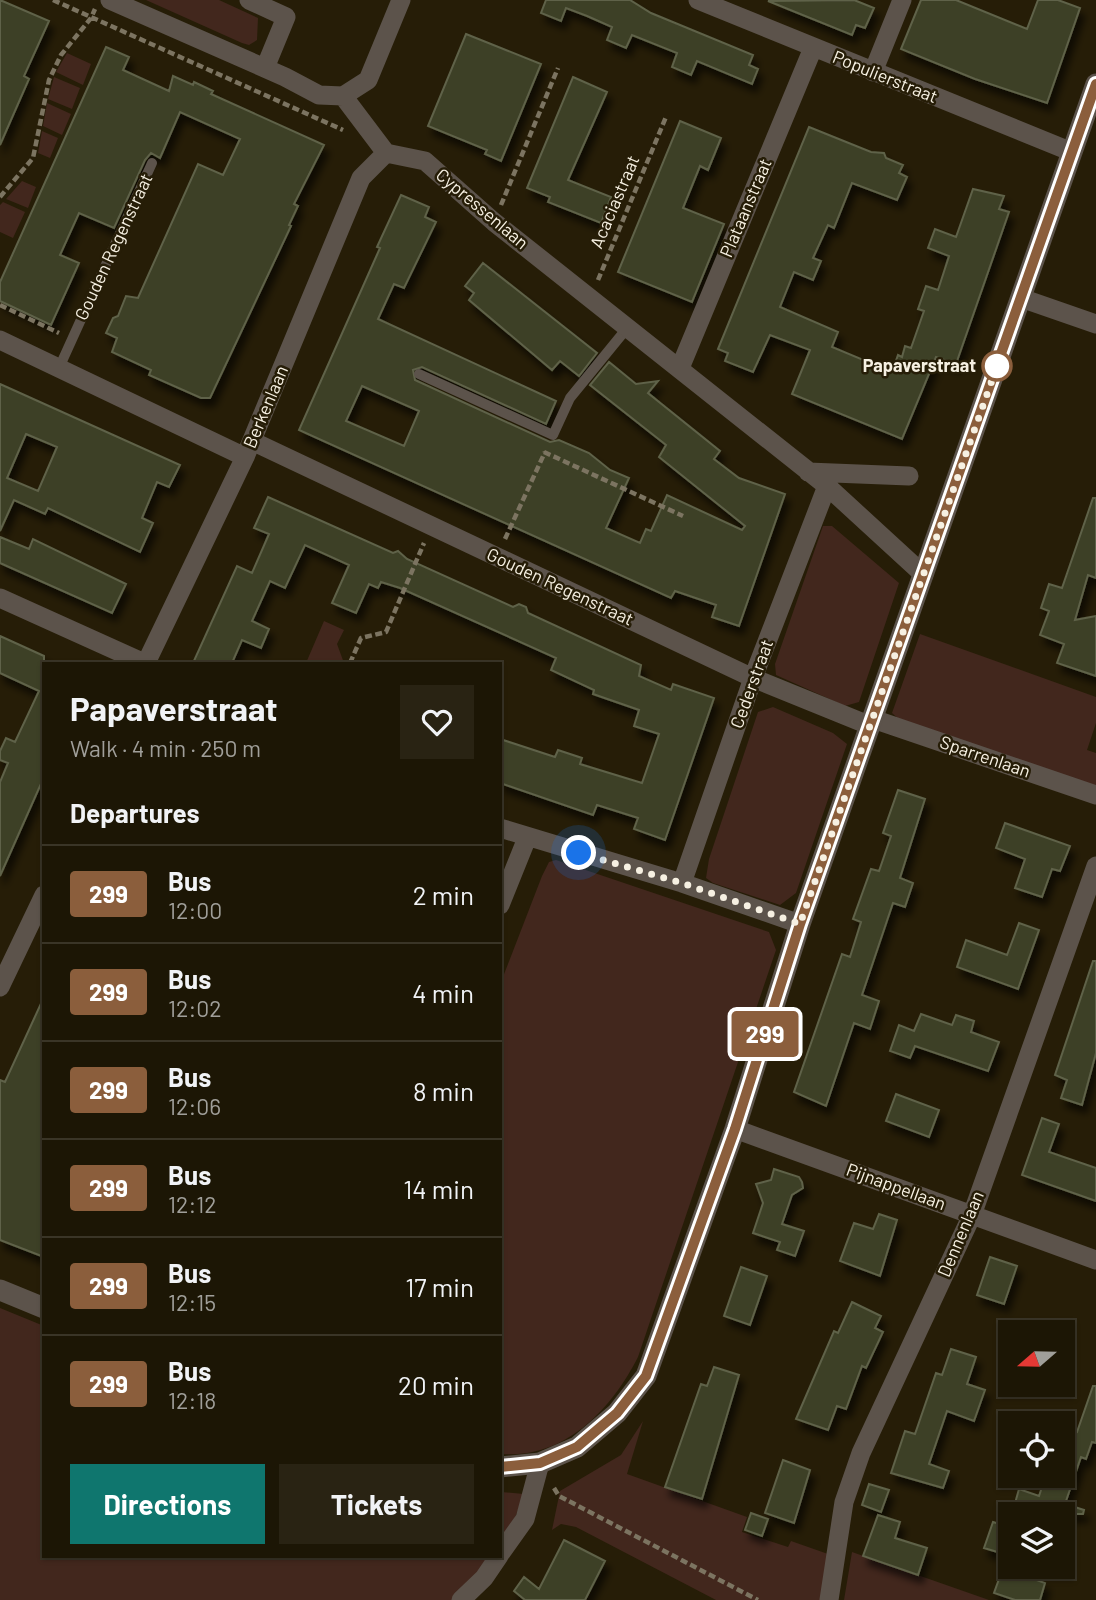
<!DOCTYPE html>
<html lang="en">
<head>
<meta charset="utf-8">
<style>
	body { margin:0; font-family:Barlow,sans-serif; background:#292313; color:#f1f3f6; height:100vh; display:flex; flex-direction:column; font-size:26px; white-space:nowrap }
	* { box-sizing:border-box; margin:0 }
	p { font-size:23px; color:#a09f9a }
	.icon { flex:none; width:38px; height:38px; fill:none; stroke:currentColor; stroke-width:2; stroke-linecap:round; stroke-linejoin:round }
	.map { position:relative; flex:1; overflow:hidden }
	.details { position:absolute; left:42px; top:662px; width:460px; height:896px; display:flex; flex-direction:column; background:#1c1605; border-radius:0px; box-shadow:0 2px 5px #0004,0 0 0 2px #3a3527 }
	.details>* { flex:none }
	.badge { padding:0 14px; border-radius:5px; font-size:24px; line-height:46px }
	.needle { width:46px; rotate:250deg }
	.buttons { position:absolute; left:998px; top:1320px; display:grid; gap:14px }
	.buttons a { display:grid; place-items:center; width:77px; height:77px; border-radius:0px; background:#1c1605; box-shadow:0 2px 5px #0004,0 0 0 2px #3a3527; font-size:35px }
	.you { position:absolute; width:35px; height:35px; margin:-18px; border:5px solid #fff; border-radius:50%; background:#1a73e8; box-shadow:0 0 0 10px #1a73e833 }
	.map>.badge { position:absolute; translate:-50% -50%; box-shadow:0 0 0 4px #fff }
	h2 { padding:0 28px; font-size:26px; line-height:63px }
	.round { display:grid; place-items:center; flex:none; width:74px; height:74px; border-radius:0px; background:#292313 }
	.headline { display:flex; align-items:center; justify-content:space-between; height:119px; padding:0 28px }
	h1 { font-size:33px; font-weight:700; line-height:52px }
	.action { display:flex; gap:14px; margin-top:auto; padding:14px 28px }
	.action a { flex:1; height:80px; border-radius:0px; background:#0f766e; color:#fff; font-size:28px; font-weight:700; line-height:80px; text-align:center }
	.action a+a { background:#292313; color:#f1f3f6 }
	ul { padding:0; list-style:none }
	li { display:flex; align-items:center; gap:21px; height:98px; padding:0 28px; border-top:2px solid #3a3527 }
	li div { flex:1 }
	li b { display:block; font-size:26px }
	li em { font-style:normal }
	li .badge { min-width:77px; font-weight:700; text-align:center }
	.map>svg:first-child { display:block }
	.green { fill:#42271d }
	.building { fill:#3e4028; stroke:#5f6248; stroke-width:2; fill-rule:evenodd; filter:url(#shadow) }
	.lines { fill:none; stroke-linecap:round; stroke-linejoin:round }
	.path { stroke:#7c7461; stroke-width:4.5; stroke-dasharray:7 3.5; stroke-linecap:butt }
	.service { stroke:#5c534b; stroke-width:10 }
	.minor { stroke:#5c534b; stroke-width:19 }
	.tertiary { stroke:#5c534b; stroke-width:21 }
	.line-casing { stroke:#fff; stroke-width:16 }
	.line { stroke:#8b5e3c; stroke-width:10 }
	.walk { stroke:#f6f0e2; stroke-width:7; stroke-dasharray:0 12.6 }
	.stop-dot { fill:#fff; stroke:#8b5e3c; stroke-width:3.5 }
	.labels { text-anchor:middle; stroke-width:5; stroke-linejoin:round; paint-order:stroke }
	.street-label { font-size:18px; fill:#f6f0e2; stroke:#261d07 }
	.stop-label { font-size:18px; font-weight:bold; fill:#f6f0e2; stroke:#261d07; text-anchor:end }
</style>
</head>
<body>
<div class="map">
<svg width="1096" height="1600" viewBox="0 0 1096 1600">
	<defs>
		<filter id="shadow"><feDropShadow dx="4.5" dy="8" stdDeviation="3.5" flood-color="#0009"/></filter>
	</defs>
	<rect width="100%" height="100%" fill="#261d07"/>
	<!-- green -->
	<path class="green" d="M146,0H219L258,18L257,40L249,45L242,43Z
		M67,53L91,64L83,85L56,72Z
		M54,77L80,88L72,109L48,99Z
		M47,103L71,114L62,135L43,126Z
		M42,131L58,138L50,158L38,153Z
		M22,181L36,187L28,208L6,199Z
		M3,202L25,212L13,238L0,232V205Z
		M823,526H832L899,583L859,702L845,706L776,675L775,664Z
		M324,621L344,630L337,644L344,663H306Z
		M920,634L1096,697V723L1087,750L1096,753V788L903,723L892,713Z
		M773,707L833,733L847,744L796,893L780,905L713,883L706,878L709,859L758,712Z
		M556,860L769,932L776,950L638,1357C611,1410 565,1459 501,1454V982L542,876L549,862Z
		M0,1308L44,1326V1556H500L454,1600H0Z
		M643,1421L627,1474L747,1517L742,1532L788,1547L791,1541L828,1554L821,1600H716L576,1527L561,1524L552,1530L560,1491L621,1455Z
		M501,1492L524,1494L501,1555Z
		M852,1552L989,1600H844Z"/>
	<!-- building -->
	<path class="building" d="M0,0L49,21L24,76L29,79L0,145Z
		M546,0H630L651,13L753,55L749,65L758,69L752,84L697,61L691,75L672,67L677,53L632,35L626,48L607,40L612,27L587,16L566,8L561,21L541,13Z
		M854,0L874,8L865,28L856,25L852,35L768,1Z
		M921,0H956L1027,29L1038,0H1058L1080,8L1047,103L975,79L901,49Z
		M466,34L541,64L501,161L485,154L487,150L428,126Z
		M106,47L129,57L123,70L169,91L173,76L193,85L194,82L213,91L211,94L324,145L294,204L298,206L289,225L291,226L210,398H201L149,375L151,370L112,352L117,338L106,333L113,318L118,316L126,296L138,298L198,164L223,175L240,139L180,112L160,158L151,153L145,160L114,228L79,213L60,255L79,263L51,325L0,301V282Z
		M573,77L607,92L568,180L611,197L601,223L548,202L550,197L527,188Z
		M680,121L721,138L708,170L700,166L683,208L724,224L692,302L618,272Z
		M809,127L871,152L884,153L886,158L903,165L899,173L907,177L897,200L852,183L834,228L828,225L813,258L821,261L813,280L794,272L780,307L838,332L832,347L892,372L898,355L902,357L905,346L911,348L924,311L918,309L926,286L938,290L949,256L928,248L935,229L956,237L973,189L1004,196L999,209L1009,212L956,364L936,357L902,439L792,394L810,350L770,335L753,372L725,361L728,353L718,349Z
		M401,195L429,207L425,217L436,222L404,288L394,284L378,319L556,401L546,424L422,367L413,370L415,380L550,442L559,440L589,453L610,470L629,478L606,528L640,543L646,529L651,531L667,495L742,530L745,526L659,457L666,445L590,385L609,362L636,384L658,381L648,393L720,451L714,459L739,478L785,494L739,626L712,617L716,605L675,591L671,598L299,430L380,248L377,247ZM362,386L419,411L404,446L346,421Z
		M483,263L597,353L579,376L560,361L552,370L469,300L474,293L465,286Z
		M0,384L180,465L169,487L157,482L142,518L153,523L140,552L48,508L45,514L14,500L0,531ZM26,434L57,447L38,491L7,478Z
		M268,497L393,553L398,551L407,559L513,607L519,604L526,607L528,613L641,665L639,676L671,690L673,684L714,698L665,840L634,829L638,818L597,805L593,815L500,783V739L555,757L558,750L582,758L580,764L642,783L659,734L634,726L639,710L593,694L594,690L551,670L556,658L400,588L381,582L378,588L369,584L356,613L332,603L349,565L305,545L285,588L270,581L252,621L269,629L261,648L242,640L232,663H193L237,566L252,573L269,534L254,528Z
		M1093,498H1096V578L1088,575L1075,620L1096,616V676L1057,663L1064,644L1040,635L1049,611L1041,608L1049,584L1062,588Z
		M0,537L29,549L33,539L126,584L112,613L0,563Z
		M0,636L44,656V777L0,876V782L8,763L0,760V751L6,738L15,742L39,691L0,673Z
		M898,790L925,799L900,878L913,883L905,907L893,903L862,995L879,1001L870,1029L854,1023L826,1106L794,1092L842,954L850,957L861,922L853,919L871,869L879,871L891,836L883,833Z
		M1005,823L1070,846L1060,871L1052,869L1042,897L1015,888L1025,859L996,848Z
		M1019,923L1039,930L1018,989L957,967L966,940L1007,955Z
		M1093,961H1096V1053L1082,1105L1061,1098L1067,1080L1055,1075Z
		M44,997V1257L0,1240V1080L5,1082Z
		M921,1014L952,1025L956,1015L974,1021L971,1032L999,1042L988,1071L915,1046L910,1058L890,1051L899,1025L914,1031Z
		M896,1094L939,1110L929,1137L886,1121Z
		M1042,1118L1059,1124L1049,1152L1096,1168V1201L1022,1175Z
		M774,1169L799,1177L802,1182L803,1188L792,1195L782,1224L804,1231L795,1256L777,1250L780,1242L753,1233L763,1203L756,1184L771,1180Z
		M879,1214L897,1220L880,1276L840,1261L854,1223L873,1229Z
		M990,1257L1017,1266L1004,1304L977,1295Z
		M741,1267L767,1276L750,1325L724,1316Z
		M852,1302L881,1316L875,1328L883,1332L866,1368L862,1366L846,1409L837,1406L828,1430L796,1419L834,1331L838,1333Z
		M951,1349L976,1357L967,1384L985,1390L974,1421L947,1411L929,1464L949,1471L943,1488L891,1473L905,1431L915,1434L936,1373L942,1375Z
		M714,1367L739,1375L702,1499L665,1487L701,1384L707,1386Z
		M1093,1386H1096V1443L1092,1442L1086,1459L1081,1457L1065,1504L1084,1510L1083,1514H1012L1019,1489L1039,1496L1046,1475H1062V1461L1072,1430L1077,1432Z
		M783,1460L810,1470L794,1523L765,1513Z
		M869,1484L889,1490L881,1512L862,1505Z
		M751,1513L768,1519L762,1536L745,1530Z
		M878,1515L900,1522L895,1538L927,1548L918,1575L863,1556Z
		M993,1522L1010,1527L1004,1554L984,1548Z
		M564,1540L605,1561L585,1600H525L514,1591L524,1577L539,1589Z
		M1003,1568L1045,1583L1040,1600H1015L994,1593Z"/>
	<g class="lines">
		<!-- path -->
		<path class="path" d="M53,0L343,130
			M0,197L33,158L49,80L61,55L91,18L95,9
			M501,205L558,68
			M598,280L666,117
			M0,305L59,333
			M544,452L683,516
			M505,539L545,452
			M350,663L361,638L386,632L424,543
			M554,1488L559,1496L758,1600"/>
		<!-- service -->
		<path class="service" d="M59,368L152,163
			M419,374L553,435L570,398L628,327"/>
		<!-- minor -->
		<path class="minor" d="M110,0L285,77L319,95L343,96L386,153L425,161L494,222L827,486L924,575
			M249,0L286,17L265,68
			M698,0L1072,152
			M873,72L902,0
			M343,96L368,80L401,0
			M1021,298L1096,324
			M0,340L245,457
			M680,368L813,48
			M252,441L753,678L871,726
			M808,472L909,476
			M0,598L144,663
			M146,663L245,457L361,178L386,153
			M873,719L1096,795
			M500,828L682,883L800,924
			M682,883L753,678L827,486
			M500,905L527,838
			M0,987L44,895
			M735,1129L1096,1260
			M500,1554L525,1519L540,1463
			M461,1600L484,1578L499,1556
			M829,1600L844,1502L861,1453L972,1215L1096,866"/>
		<!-- tertiary -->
		<path class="tertiary" d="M0,1290L44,1308
			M500,1467L540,1463L577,1447L617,1413L646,1376L735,1129L800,924L1096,84"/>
	</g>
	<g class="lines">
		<!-- line casing -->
		<g class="line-casing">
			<path id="line" d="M500,1467L540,1463L577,1447L617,1413L646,1376L735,1129L800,924L1096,84"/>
		</g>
		<!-- line -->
		<use href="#line" class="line"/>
		<!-- walk -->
		<path class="walk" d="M579,853L682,883L800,924L997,366"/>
	</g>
	<!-- markers -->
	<circle class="stop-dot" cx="997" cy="366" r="14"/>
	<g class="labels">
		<!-- street labels -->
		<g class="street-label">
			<text transform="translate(885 77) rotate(22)" y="6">Populierstraat</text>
			<text transform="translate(615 202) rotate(-67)" y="6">Acaciastraat</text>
			<text transform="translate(746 208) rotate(-67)" y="6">Plataanstraat</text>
			<text transform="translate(482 209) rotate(40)" y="6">Cypressenlaan</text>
			<text transform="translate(114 247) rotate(-65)" y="6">Gouden Regenstraat</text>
			<text transform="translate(266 407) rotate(-67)" y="6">Berkenlaan</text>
			<text transform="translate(560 587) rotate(25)" y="6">Gouden Regenstraat</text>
			<text transform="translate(752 684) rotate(-70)" y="6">Cederstraat</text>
			<text transform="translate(985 757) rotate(19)" y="6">Sparrenlaan</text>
			<text transform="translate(896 1187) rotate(20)" y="6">Pijnappellaan</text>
			<text transform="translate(961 1234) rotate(-67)" y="6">Dennenlaan</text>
		</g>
		<!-- stop labels -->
		<g class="stop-label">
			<text x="976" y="372">Papaverstraat</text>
		</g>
	</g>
</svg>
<div class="buttons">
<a><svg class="needle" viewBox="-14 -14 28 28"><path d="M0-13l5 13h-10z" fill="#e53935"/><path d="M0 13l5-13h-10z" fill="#a09f9a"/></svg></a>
<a><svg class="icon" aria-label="locate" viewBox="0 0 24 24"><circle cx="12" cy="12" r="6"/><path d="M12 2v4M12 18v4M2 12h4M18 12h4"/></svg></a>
<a><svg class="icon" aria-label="layers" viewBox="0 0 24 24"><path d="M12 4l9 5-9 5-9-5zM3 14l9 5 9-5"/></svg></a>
</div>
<div class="you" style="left:579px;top:853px"></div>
<b class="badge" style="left:765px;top:1034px;background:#8b5e3c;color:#fff">299</b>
<section class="details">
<div class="headline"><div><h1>Papaverstraat</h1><p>Walk · 4 min · 250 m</p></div><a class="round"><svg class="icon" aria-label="heart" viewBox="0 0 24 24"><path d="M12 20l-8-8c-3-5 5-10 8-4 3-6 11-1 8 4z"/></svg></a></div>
<h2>Departures</h2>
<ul>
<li><span class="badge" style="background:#8b5e3c;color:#fff">299</span><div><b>Bus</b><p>12:00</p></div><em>2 min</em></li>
<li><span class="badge" style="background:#8b5e3c;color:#fff">299</span><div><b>Bus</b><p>12:02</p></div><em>4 min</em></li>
<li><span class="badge" style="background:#8b5e3c;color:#fff">299</span><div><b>Bus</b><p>12:06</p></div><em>8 min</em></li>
<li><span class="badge" style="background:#8b5e3c;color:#fff">299</span><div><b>Bus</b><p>12:12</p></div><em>14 min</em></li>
<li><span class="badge" style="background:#8b5e3c;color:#fff">299</span><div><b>Bus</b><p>12:15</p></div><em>17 min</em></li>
<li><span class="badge" style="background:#8b5e3c;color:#fff">299</span><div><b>Bus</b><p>12:18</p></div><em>20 min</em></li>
</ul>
<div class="action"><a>Directions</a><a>Tickets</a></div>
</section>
</div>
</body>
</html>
